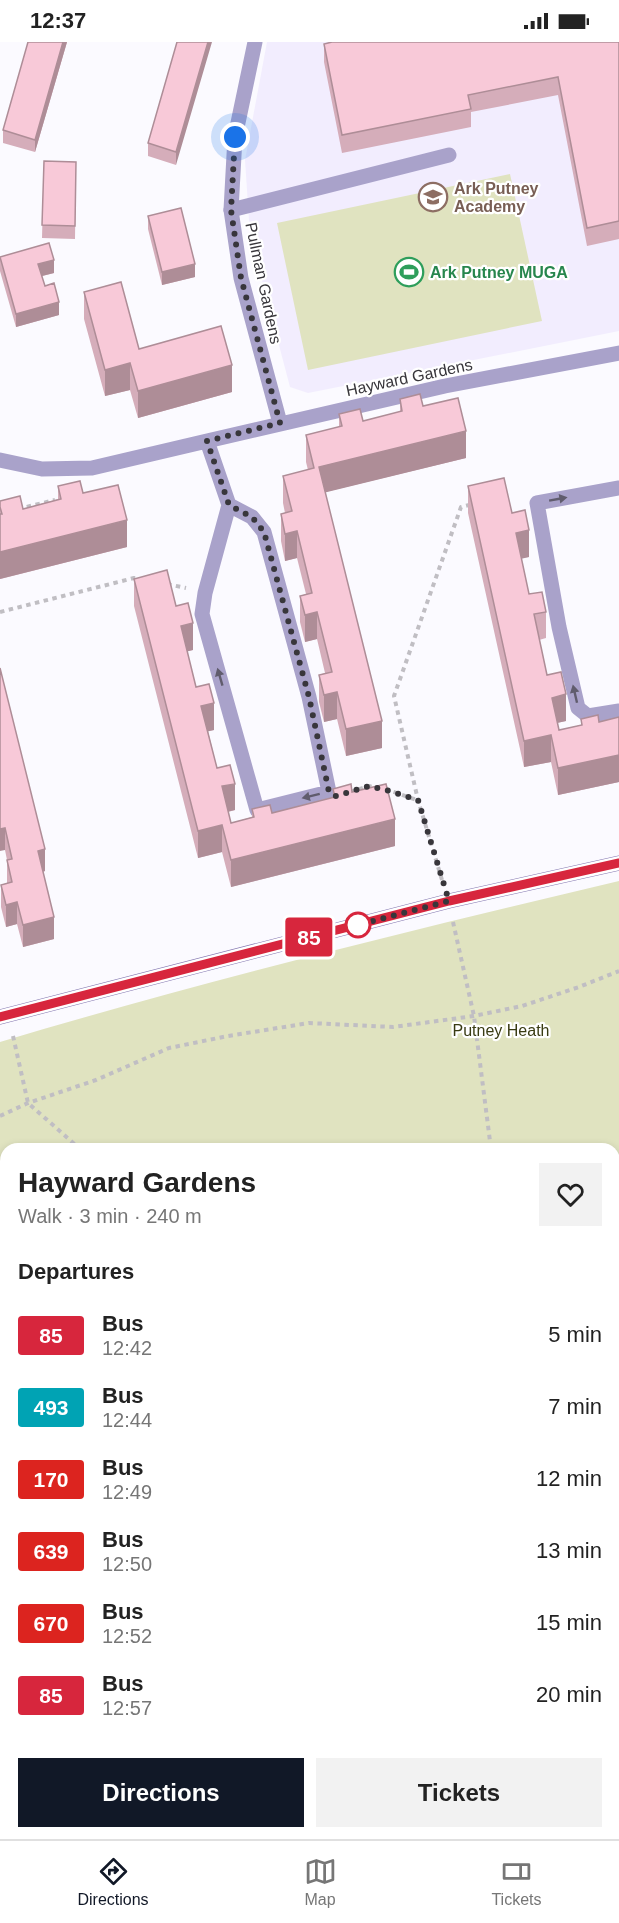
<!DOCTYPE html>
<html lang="en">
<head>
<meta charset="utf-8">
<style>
	body { margin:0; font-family:Helvetica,sans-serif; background:#f2f2f2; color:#222; height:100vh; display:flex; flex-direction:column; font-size:22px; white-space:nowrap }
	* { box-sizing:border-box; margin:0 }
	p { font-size:20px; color:#767676 }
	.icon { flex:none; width:33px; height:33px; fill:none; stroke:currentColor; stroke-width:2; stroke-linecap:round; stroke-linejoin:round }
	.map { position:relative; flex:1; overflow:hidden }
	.details { position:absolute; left:0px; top:1101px; width:620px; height:696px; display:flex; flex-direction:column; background:#fff; border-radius:18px 18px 0 0; box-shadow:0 3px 9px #0003 }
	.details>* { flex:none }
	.badge { padding:0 12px; border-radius:4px; font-size:21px; line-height:39px }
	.you { position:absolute; width:30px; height:30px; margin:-15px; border:4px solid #fff; border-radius:50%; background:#1a73e8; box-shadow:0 0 0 9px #1a73e833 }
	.map>.badge { position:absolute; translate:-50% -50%; box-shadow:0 0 0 3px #fff }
	h2 { padding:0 18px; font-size:22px; line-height:54px }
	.round { display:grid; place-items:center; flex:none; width:63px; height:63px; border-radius:0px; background:#f2f2f2 }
	.overview { display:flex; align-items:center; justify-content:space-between; height:102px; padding:0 18px }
	h1 { font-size:28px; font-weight:800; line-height:45px }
	.primary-button { display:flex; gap:12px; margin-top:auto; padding:12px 18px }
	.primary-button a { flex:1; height:69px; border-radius:0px; background:#111827; color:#fff; font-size:24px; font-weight:800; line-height:69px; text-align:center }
	.primary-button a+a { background:#f2f2f2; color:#222 }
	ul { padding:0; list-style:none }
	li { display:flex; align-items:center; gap:18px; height:72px; padding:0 18px }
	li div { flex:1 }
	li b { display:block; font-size:22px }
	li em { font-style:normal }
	li .badge { min-width:66px; font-weight:700; text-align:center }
	.status { display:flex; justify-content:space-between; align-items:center; height:42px; padding:0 30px; background:#fff; direction:ltr }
	.status svg { height:16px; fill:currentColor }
	.tabs { display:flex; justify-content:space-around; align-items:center; height:84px; border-top:2px solid #e0e0e0; background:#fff; font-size:16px; color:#767676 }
	.tabs a { display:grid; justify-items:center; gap:3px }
	.tabs .active { color:#111827 }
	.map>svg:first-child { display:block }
	.built { fill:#f2edfe }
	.green { fill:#e0e3c0; fill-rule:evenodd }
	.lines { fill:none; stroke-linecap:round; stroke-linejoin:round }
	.path { stroke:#c0bec3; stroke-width:4; stroke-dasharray:4.5 4.5; stroke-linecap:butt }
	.lane { stroke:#a9a2ca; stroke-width:15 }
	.street { stroke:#a9a2ca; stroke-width:15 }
	.secondary { stroke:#8376b0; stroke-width:15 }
	.wall { fill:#d5adba }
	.shaded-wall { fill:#ae8d97 }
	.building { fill:#f8c9d8; stroke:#ae8d97; stroke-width:1.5 }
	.oneway { fill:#605c6d }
	.line-casing { stroke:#fff; stroke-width:14 }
	.line { stroke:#d7263d; stroke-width:9 }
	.walk { stroke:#38363b; stroke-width:6; stroke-dasharray:0 10.8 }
	.stop-dot { fill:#fff; stroke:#d7263d; stroke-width:3 }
	.labels { text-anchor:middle; stroke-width:4.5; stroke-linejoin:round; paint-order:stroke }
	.education-label { font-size:16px; font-weight:bold; fill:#785e54; stroke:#fff; text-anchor:start }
	.leisure-label { font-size:16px; font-weight:bold; fill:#27864d; stroke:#fff; text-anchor:start }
	.street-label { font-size:16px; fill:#38363b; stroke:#fff }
	.park-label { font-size:16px; fill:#393b13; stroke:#fff }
</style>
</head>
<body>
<div class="status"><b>12:37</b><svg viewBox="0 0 49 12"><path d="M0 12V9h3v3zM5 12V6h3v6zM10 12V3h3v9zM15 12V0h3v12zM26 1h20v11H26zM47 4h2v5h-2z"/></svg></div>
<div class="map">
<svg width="619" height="1797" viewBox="0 0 619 1797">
	<rect width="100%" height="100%" fill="#fbfaff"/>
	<!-- built -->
	<path class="built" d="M267,0H619V289L308,351L290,345L250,193L245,118Z"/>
	<!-- green -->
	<path class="green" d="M510,132L542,279L308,328L277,181Z
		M619,839V1797H0V1000C204,939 411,888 619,839ZM6,1107H614V1791H6Z"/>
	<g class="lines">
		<!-- path -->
		<path class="path" d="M18,467L55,458
			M167,542L186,546
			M0,570L134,536H139
			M385,747L417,758
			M350,750L369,744L377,746
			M442,838L418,758L394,654L461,465L473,462
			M453,880L474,974L491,1107
			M13,994L28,1061L80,1107
			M0,1074L28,1061L96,1038L169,1006L228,994L309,981L393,985L474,974L522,964L579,945L619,929
			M0,1415L6,1416
			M614,1447L619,1444
			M0,1549L6,1545
			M614,1573L619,1574
			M0,1658L6,1664
			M473,1791L478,1797
			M8,1797L11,1791
			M81,1797L86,1791
			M198,1797L203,1791
			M405,1797L410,1791"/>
		<!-- lane -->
		<path class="lane" d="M231,168L449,113"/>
		<!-- street -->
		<path class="street" d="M255,0L235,95L231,168L241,236L280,381
			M0,418L42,427L92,426L207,399
			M619,446L537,461L559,585L578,666L588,674L619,669
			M229,463L252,475L264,490L309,655L329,750L257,768L202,572L205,551L229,463L207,399L445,344L619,311"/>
		<!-- secondary -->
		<path class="secondary" d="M0,975L449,859L619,821"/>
	</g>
	<!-- wall -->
	<path class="wall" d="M28,0H67L35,110L3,101V88Z
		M177,0L176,123L148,114V101Z
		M619,0V197L587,204L558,53L471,70V85L342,111L324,20V2Z
		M44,119L76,120L75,197L42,196Z
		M148,174L195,235L162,243L148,187Z
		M0,215L54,231L42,234L45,244L59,273L16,285L0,229Z
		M84,250L139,307L232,350L138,376L130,348L105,354L84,277Z
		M400,357L423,364L466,416L325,450L382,706L346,714L337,677L324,680L319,660V633L325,631L317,597L305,600L300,580V554L306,552L297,516L285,519L281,499V472L285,471L283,461V434L308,428L306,420V393L339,385V372L363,379L400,370Z
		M58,444L83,451L127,505L0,537V459L23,467L58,457Z
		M468,444L512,471L529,515L521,516L529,552L546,570V596L539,598L547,633L566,679L557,681L559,688L581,683V677L599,680L619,675V740L558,753L551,720L524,725L468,471Z
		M134,537L176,564L193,608L187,609L196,645L214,688L208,689L217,726L235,768L228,770L231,781L252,775V767L272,771L333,755V747L352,750L395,804L231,845L222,810L198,816L134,564Z
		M0,626L45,829L43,830L54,897L23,905L17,882L6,885L1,865V843L7,841V818L5,808Z"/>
	<!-- shaded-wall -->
	<path class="shaded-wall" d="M63,0H67L35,110V98Z
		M208,0H212L176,123V110Z
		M54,218V231L38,235V222Z
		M195,222V235L162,243V230Z
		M59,260V273L16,285V272Z
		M130,321V348L105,354V328Z
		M232,323V350L138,376V349Z
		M466,389V416L319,452V425Z
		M127,478V505L0,537V510Z
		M529,488V515L516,518V491Z
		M297,489V516L285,519V492Z
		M317,570V597L305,600V573Z
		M193,581V608L181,611V584Z
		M337,650V677L324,680V653Z
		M566,652V679L552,682V656Z
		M214,661V688L201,691V664Z
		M382,679V706L346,714V687Z
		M551,693V720L524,725V699Z
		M619,713V740L558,753V726Z
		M235,742V768L222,771V744Z
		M395,777V804L231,845V818Z
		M222,783V810L198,816V789Z
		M5,786V808L0,809V787Z
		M45,807V829L38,831V809Z
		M17,860V882L6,885V863Z
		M54,875V897L23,905V883Z"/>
	<!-- building -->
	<path class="building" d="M28,0H63L35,98L3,88Z
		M177,0H208L176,110L148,101Z
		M332,0H619V179L587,186L558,35L468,53L471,67L342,93L324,2Z
		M44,119L76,120L75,184L42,183Z
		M181,166L195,222L162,230L148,174Z
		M49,201L54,218L38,222L45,244L54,241L59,260L16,272L0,215Z
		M121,240L139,307L221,284L232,323L138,349L130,321L105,328L84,250Z
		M420,352L423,364L458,356L466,389L319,425L382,679L346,687L337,650L324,653L319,633L332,630L317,570L305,573L300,554L312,551L297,489L285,492L281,472L292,469L283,434L314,426L306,393L342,384L339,372L360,367L363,379L402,369L400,357Z
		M504,436L512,471L525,468L529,488L516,491L529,552L542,550L546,570L534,572L547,633L561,630L566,652L552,656L559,688L582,683L581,677L598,673L599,680L619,675V713L558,726L551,693L524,699L468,444Z
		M80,439L83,451L118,443L127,478L0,510V472H2L0,465V459L20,454L23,467L61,457L58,444Z
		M167,528L176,564L188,561L193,581L181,584L196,645L209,642L214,661L201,664L217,726L230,723L235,742L222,744L231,781L254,775L252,767L270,763L272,771L335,755L333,747L351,742L352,750L386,742L395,777L231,818L222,783L198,789L134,537Z
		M0,626L45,807L38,809L54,875L23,883L17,860L6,863L1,843L12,840L7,818L12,817L5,786L0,787Z"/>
	<!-- one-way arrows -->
	<defs><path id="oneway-solid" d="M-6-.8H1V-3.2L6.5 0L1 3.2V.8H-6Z" transform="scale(1.5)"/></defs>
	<g class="oneway">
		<use href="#oneway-solid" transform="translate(558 457) rotate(-10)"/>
		<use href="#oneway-solid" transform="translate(220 635) rotate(-106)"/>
		<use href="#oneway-solid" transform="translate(575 652) rotate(-103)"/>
		<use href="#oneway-solid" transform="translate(311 754) rotate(166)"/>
	</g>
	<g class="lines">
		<!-- line casing -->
		<g class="line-casing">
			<path id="line" d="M0,975L449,859L619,821"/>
		</g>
		<!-- line -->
		<use href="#line" class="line"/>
		<!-- walk -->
		<path class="walk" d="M235,95L231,168L241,236L280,381L207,399L229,463L252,475L264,490L309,655L329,750L336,754L369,744L386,748L418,758L449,859L358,883"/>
	</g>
	<!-- icons -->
	<defs>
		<g id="school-ring" transform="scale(1.5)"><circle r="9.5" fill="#fff" stroke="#8d6e63" stroke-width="1.5"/><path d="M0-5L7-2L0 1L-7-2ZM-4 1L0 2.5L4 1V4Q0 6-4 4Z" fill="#8d6e63"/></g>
		<g id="stadium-ring" transform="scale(1.5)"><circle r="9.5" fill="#fff" stroke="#2e9e5b" stroke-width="1.5"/><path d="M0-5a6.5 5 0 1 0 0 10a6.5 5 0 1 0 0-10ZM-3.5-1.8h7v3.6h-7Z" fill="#2e9e5b"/></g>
	</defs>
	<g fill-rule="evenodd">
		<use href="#school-ring" x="433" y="155"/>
		<use href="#stadium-ring" x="409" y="230"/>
	</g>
	<!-- markers -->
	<circle class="stop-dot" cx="358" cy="883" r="12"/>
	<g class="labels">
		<!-- education labels -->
		<g class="education-label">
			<text x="454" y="152">Ark Putney<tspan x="454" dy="18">Academy</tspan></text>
		</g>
		<!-- leisure labels -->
		<g class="leisure-label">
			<text x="430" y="236">Ark Putney MUGA</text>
		</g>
		<!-- street labels -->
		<g class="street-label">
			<text transform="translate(264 241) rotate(78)" y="6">Pullman Gardens</text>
			<text transform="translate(409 335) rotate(-12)" y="6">Hayward Gardens</text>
		</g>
		<!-- park labels -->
		<g class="park-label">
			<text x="501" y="994">Putney Heath</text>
		</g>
	</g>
</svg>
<div class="you" style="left:235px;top:95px"></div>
<b class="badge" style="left:309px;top:895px;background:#d7263d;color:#fff">85</b>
<section class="details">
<div class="overview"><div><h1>Hayward Gardens</h1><p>Walk · 3 min · 240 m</p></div><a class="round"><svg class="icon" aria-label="heart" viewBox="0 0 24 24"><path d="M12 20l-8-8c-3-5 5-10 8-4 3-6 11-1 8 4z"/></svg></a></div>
<h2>Departures</h2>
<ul>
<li><span class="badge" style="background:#d7263d;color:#fff">85</span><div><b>Bus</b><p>12:42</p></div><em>5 min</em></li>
<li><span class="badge" style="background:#00a3b4;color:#fff">493</span><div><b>Bus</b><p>12:44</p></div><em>7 min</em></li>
<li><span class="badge" style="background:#dc241f;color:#fff">170</span><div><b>Bus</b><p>12:49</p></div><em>12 min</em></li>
<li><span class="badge" style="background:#dc241f;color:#fff">639</span><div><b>Bus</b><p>12:50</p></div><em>13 min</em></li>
<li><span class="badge" style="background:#dc241f;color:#fff">670</span><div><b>Bus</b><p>12:52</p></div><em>15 min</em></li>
<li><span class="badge" style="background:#d7263d;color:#fff">85</span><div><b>Bus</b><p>12:57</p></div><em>20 min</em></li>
</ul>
<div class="primary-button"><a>Directions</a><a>Tickets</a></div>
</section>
</div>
<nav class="tabs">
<a class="active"><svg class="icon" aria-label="directions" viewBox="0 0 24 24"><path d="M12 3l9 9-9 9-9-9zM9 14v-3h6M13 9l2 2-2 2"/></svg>Directions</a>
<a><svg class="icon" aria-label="map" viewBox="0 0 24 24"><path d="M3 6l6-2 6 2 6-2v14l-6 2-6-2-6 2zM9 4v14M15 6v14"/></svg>Map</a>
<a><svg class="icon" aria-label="tickets" viewBox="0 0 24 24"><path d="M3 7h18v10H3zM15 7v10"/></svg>Tickets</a>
</nav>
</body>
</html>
